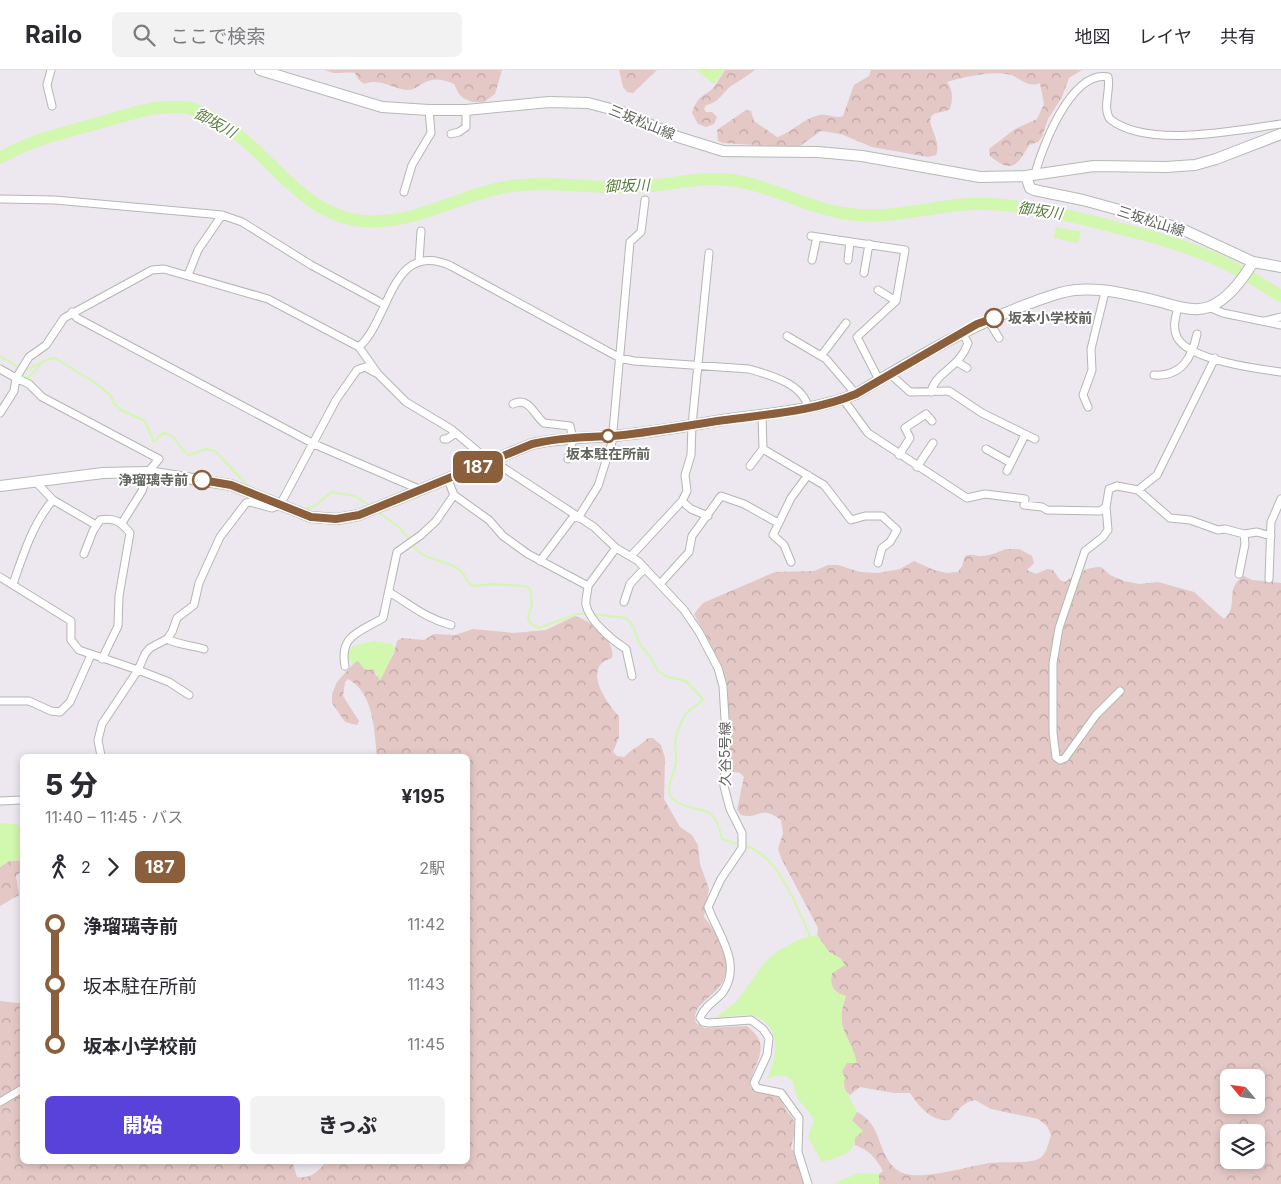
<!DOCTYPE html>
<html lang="ja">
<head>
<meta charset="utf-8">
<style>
	body { margin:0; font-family:Inter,"Noto Sans JP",sans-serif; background:#f2f2f3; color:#2b2b33; height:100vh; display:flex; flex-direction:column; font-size:19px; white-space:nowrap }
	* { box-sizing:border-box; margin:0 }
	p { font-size:16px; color:#7c7c81 }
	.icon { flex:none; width:28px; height:28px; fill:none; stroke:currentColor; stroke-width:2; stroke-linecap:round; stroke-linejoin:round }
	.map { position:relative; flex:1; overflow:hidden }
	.panel { position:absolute; left:20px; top:684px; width:450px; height:410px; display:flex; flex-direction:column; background:#fff; border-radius:8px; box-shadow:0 2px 8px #0003 }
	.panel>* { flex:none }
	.badge { padding:0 10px; border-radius:8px; font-size:18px; line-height:32px }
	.needle { width:32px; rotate:299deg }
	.controls { position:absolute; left:1220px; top:999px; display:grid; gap:10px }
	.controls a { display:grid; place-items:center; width:45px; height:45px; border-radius:8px; background:#fff; box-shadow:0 2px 8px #0003; font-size:25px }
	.map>.badge { position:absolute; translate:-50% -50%; box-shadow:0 0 0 2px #fff }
	.legs { display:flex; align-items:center; gap:8px; height:55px; padding:0 25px; font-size:16px }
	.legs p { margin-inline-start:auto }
	.head { display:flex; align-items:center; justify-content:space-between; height:85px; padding:0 25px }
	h1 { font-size:28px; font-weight:800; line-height:38px }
	.cta { display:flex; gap:10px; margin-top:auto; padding:10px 25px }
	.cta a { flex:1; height:58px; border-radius:8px; background:#5842d9; color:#fff; font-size:20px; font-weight:800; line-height:58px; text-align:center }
	.cta a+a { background:#f2f2f3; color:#2b2b33 }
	ul { padding:0 25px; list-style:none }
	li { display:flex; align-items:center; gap:18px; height:60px; font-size:19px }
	li i { display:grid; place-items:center; width:8px; height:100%; margin:0 6px; background:currentColor }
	li i::after { content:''; width:12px; height:12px; margin:-6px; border:4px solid; border-radius:50%; background:#fff }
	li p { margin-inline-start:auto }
	li:first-child i { background:linear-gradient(#0000 50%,currentColor 0) }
	li:last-child i { background:linear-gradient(currentColor 50%,#0000 0) }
	header { display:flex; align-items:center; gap:30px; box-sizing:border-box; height:70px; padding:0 25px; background:#fff; border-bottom:1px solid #e1e1e2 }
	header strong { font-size:24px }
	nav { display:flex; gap:28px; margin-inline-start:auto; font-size:18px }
	.search { width:350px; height:45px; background:#f2f2f3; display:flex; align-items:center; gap:12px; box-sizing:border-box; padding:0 18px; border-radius:8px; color:#7c7c81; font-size:19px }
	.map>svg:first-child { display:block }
	.forest { fill:url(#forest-crowns); fill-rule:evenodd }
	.water { fill:#d2f7ae }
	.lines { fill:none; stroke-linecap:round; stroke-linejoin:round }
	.stream { stroke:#d2f7ae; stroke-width:2 }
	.river { stroke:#d2f7ae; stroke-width:12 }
	.street-casing { stroke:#b3b7b2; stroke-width:9 }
	.secondary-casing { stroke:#b5bab3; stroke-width:12 }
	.street { stroke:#fff; stroke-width:7 }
	.secondary { stroke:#fff; stroke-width:10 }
	.line-1-casing { stroke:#fff; stroke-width:11 }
	.line-1 { stroke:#8b5e3c; stroke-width:8 }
	.stop-1-dot { fill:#fff; stroke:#8b5e3c; stroke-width:2.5 }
	.labels { text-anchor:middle; stroke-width:4; stroke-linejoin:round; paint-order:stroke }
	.street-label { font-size:14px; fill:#61655e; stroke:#fff }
	.stop-label { font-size:14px; font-weight:bold; fill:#61655e; stroke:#fff; text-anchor:start }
	.water-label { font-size:15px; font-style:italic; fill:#577e3b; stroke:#fff }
</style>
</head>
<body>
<header>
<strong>Railo</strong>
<div class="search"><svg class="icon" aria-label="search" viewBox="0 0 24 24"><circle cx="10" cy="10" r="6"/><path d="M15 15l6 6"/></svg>ここで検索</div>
<nav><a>地図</a><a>レイヤ</a><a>共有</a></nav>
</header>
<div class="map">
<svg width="1281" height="1114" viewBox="0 0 1281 1114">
	<defs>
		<pattern id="forest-crowns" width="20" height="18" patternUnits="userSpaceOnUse" patternTransform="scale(1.25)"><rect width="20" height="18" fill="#e4c8c6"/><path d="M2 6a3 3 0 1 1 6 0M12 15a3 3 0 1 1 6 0" fill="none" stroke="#bca6a4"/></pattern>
	</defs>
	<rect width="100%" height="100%" fill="#ede7ef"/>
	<!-- forest -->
	<path class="forest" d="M325,0H502L495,24L484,32H472L463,28L459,24L454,14C441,9 433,7 420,15C417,17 414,19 410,20C393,20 381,7 364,14L358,9L355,3C343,1 337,6 325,0Z
		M619,0H657L633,23L627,22L623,17Z
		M725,0H755C747,6 739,11 731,16C721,24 720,32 706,35L704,39L706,42H712L717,47L714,54L706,57L698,54L692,43C697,29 699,28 710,21C715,17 721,6 725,0Z
		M871,0H1082L1069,8L1062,27L1048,49L1042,67L1038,72L1029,75C1017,96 1012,104 990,86L989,79L1015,59L1037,49L1044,34L1040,13C1027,18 1022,9 1011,5C994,0 964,7 947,12C953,21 953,28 950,39C945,42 939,42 934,44C922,51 943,69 936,85L928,87L872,77L841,64L821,61L797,78L767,80L756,75L723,73L718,71L717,60L746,40L751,41L754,51L777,67C792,63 803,48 820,45C828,44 835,49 843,46L854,15L869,6Z
		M1006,479H1019L1032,486L1034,493L1027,500L1036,504L1047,499L1053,500L1060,510L1065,512C1077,504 1085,497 1101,497L1110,505L1124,511L1139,514L1158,512L1194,522L1224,549C1240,536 1223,519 1244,506L1252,510L1281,513V1114H879V1104L883,1101C876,1088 869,1080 855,1075L852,1050L857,1042C883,1055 876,1083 897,1100C915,1114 967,1096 990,1093C1004,1091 1022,1094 1036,1090C1046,1087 1048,1075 1051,1065L1047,1056L1038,1049L991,1039L975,1030L968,1032L961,1037L950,1050C931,1052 920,1037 910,1023H894L860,1017L850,1025L845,1021L842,1001L847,993L856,992C850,963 834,960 846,926C834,923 829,916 832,903L836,901L841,889L829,882L817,865L818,858L781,788L778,779L783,763L781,750C759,734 760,750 741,745L737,740L744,707L740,703L730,701L726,696L727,613L712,577L694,544L703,533L775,502L814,501L828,495H838L860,502L878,503L900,499L914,491L934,500L947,503L958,502L962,496L965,486C971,483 975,486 981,486C990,486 998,482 1006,479ZM1229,1008H1256V1035H1229ZM1229,1062H1256V1090H1229Z
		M575,546C591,551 616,570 612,588C581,596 606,633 619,646V667L613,682L617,686L624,687C632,679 640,676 648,668H653L661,675L665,688L664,729L680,757L692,765L698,775L700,794L709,819L704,847C718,864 736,895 720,916C712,928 690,936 696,953L704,958L747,956C775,978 752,991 750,1017C761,1026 775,1023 783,1030C783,1039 790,1043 794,1051C797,1059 792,1071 791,1079L804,1089L811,1114H0V931L18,933L22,932V1091H292L297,1107C310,1109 319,1102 326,1091H468V686H377C374,660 374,623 348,609L345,612L343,626L359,651L357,655L345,652L332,633V624L337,612L355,592L358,591L367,600L374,599L376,606H382L394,583L397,571L402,568L424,570L434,564L455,565L473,559L514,563L546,560Z
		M22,790V800L16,806L19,825L0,836V797L9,791Z"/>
	<!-- water -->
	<path class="water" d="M696,0H725L714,14Z
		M1056,157L1081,162L1078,173L1054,168Z
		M374,571L392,574L395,579L380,611L374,599H364L358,591L352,594L347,584L353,576Z
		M0,753L22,755V790L9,791L0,797Z
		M817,865L829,882L841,889L845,895L832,903C829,916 834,923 846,926C833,960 850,963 857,993H847L842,1001L845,1008L843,1015L857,1042L852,1050L863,1061L855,1068C855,1086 835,1087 822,1092L808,1067L814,1050C804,1031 796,1035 793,1011C784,1003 777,1005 767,1009C778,988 782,952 751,945C740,943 728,948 716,948L737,931L765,892L776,882L800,869Z
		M859,1103L879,1104V1114H832Z"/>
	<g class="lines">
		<!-- stream -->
		<path class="stream" d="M0,286L20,298
			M24,301C33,297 48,288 55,288L97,314L111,326L113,332L121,340L145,351L154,372L163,363C178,364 177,378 189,385L206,379L215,381L249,417
			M23,306L28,308L40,295
			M303,439L315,436L331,422L355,426L370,436
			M378,442L400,458L409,470
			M412,474C426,494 445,487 461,501C466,506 466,513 473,516L492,514L526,516L530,519L532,535L528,547L531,554L539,558L576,544H587
			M592,544L626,548L633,556L639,573L651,588L658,601L668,607L686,611L703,629C698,636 689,638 684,647C680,654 676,665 675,673C675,679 677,686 676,692C675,703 663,720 673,729C698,749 712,725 722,769L740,775
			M745,776C778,784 797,837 810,866"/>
		<!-- river -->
		<path class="river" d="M0,88C31,69 68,62 102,52C131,44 159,33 189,38C199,40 211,47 220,52C270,82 300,145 363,151C419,156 466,119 521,115C557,112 594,118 630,117C666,117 703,104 738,111C776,118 810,139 849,144C896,151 944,131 991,134C1035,137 1077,147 1118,158C1158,168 1198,179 1234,198C1250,206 1265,217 1281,226"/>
		<!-- street casing -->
		<g class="street-casing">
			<path id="street" d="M51,0L47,15L52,36
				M451,64L459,62L466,57V40
				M1035,104C1041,81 1070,0 1108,7C1111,20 1102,38 1110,49C1147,79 1236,60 1281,54
				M404,122L412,95L431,63L429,40
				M0,129L55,130L222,145
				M811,166L905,180L896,231L857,267L879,310
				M812,190L817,167
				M848,190L850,172
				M419,191L421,161
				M864,203L869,174
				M188,205L198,180L222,145L242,152L311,195L385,235
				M878,220L896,231
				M1178,237C1176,246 1172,257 1177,267C1188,290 1258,299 1281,302
				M1209,237L1223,243L1281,255
				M72,242L77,248L314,374L421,420
				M988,250L999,268
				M1265,251L1281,247
				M787,266L826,289L856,324
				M359,277C391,248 391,169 451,196L620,288L634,291L749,299C770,305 804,314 808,338
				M821,286L846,253
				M957,292L967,298
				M0,299L16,308L29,287L46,275L64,248L152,200L164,199L268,229L359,277L378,304L406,332L451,359L489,391H493L594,457L616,478L638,491L684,540L699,562L718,598L723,616L726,665L724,716L730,739L742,763V778L721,809L708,837C717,863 743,893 723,922C716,931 704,936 700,948L703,952L709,953L751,950L763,959L769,968L767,985L754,1013L757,1018L781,1023L799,1048L798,1082L808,1114
				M890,304L910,322L949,321L982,343L1035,369
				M1154,305C1182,307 1192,287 1197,264
				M931,322C935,302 960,298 968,273L962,263
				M843,329L868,363L967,428L985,424L1025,429L1024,435L1042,437L1047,440L1100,441L1106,437
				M513,334C529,326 534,345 544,353L570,356L573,369L568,389
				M1088,337L1083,325L1092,300L1091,279L1105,222
				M0,343L14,321L16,308L29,314L42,327L159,389L148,402L142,421L122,453
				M762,345L763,379L824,415L851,450L865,446H882L895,458L897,460L890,472L882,478L878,493
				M444,369H447L456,363
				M986,379L1011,393
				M899,385L910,368L905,358L926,344L932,351
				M750,396L763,379
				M917,397L933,373
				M1007,401L1025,365
				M1138,420L1157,405L1215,288
				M454,425L489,450L503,466L528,484L588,516L616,478
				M53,430L96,455
				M682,431L691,439L708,446
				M578,448L598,416L612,372L630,172L641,162L645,130
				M84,484L93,461L100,450C115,447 121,452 130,463L119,526L118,556L102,589
				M631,486L682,431L687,421L685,405L691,385L692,355L709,183
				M540,491L574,446
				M791,492L784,475L773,465L791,428L808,405
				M1239,504L1245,474L1244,464
				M0,507L71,551V570L79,580L138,600L145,584L150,578L167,569L172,562L177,548L194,535L199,513L220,467L246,433L250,432L272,438L280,435L336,330L357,300L365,297L376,303
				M1269,509L1271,452L1281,429
				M13,514C23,485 33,453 53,430L35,411
				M660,514L689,482L692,466L721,426L744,434L778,453
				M588,516C588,522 585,529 586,535C590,552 612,570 626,579L632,606
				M389,522C411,535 425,548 451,555
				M624,532L630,514L645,498
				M167,569C179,575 191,575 204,579
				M345,596C339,565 360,562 383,548L397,482L421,465L436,451L454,425L448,410
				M1120,621L1096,645L1065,688L1060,690L1056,687L1053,663V593L1059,558L1085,481L1103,467L1108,460L1106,437L1109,419L1117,416L1138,420L1170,448L1190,450L1218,460L1225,459L1244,464L1257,462L1271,466
				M0,631H29L51,641L60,642L70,632L91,585
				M101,686L98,670L102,654L138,600L169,612L189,625
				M0,731L22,730
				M0,1032L22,1019"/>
		</g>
		<!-- secondary casing -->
		<g class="secondary-casing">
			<path id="secondary" d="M260,0L382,37L429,40H466L549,32L588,33L622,42L678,67L723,81L818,82L862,86L980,107L1026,106L1094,96L1166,97L1195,95L1216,89L1281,64
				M1026,106L1030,118L1034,120L1083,130L1145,147L1186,161L1253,192L1281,197
				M0,416L103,403L148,402L231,415L311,447L337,449L359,445L532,374C558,368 585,368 612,366C651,363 690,355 729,349C772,343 816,340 856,324C921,285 987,245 1060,223C1090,214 1127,224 1157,231C1173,235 1193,243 1209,237C1229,229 1243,209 1253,192"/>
		</g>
		<!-- street -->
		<use href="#street" class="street"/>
		<!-- secondary -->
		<use href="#secondary" class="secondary"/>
	</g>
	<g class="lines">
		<!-- line-1 casing -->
		<g class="line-1-casing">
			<path id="line-1" d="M202,410L231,415L311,447L336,449L359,445L532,374C558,368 585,367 612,366C650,363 688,355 725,350C769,344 815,341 856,324L977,254L994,248"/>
		</g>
		<!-- line-1 -->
		<use href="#line-1" class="line-1"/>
	</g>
	<!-- markers -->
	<g class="stop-1-dot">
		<circle cx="994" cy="248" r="9"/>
		<circle cx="608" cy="366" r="6"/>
		<circle cx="202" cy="410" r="9"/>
	</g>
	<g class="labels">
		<!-- street labels -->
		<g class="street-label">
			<text transform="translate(642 52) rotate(22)" y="5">三坂松山線</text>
			<text transform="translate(1151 151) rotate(18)" y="5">三坂松山線</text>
			<text transform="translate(725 684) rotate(-90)" y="5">久谷5号線</text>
		</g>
		<!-- stop labels -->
		<g class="stop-label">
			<text x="1008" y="253">坂本小学校前</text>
			<text x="608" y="389" text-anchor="middle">坂本駐在所前</text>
			<text x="188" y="415" text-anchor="end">浄瑠璃寺前</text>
		</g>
		<!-- water labels -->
		<g class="water-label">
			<text transform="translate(215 53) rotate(29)" y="5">御坂川</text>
			<text transform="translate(627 116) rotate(-2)" y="5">御坂川</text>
			<text transform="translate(1040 141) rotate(8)" y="5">御坂川</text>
		</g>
	</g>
</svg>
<div class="controls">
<a><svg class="needle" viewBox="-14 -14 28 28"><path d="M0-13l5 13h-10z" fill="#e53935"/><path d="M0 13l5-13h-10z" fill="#7c7c81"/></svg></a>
<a><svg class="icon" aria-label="layers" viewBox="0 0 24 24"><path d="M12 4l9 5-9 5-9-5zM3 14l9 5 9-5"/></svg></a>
</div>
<b class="badge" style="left:478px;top:397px;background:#8b5e3c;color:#fff">187</b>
<section class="panel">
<div class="head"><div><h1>5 分</h1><p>11:40 – 11:45 · バス</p></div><b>¥195</b></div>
<div class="legs"><svg class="icon" aria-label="walk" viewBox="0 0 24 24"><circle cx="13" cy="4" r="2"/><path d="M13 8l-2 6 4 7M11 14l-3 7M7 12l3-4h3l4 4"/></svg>2<svg class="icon" aria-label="forward" viewBox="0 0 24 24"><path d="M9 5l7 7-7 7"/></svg><b class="badge" style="background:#8b5e3c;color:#fff">187</b><p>2駅</p></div>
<ul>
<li><i style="color:#8b5e3c"></i><b>浄瑠璃寺前</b><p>11:42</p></li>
<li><i style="color:#8b5e3c"></i><span>坂本駐在所前</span><p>11:43</p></li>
<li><i style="color:#8b5e3c"></i><b>坂本小学校前</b><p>11:45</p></li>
</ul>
<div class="cta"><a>開始</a><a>きっぷ</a></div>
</section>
</div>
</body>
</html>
